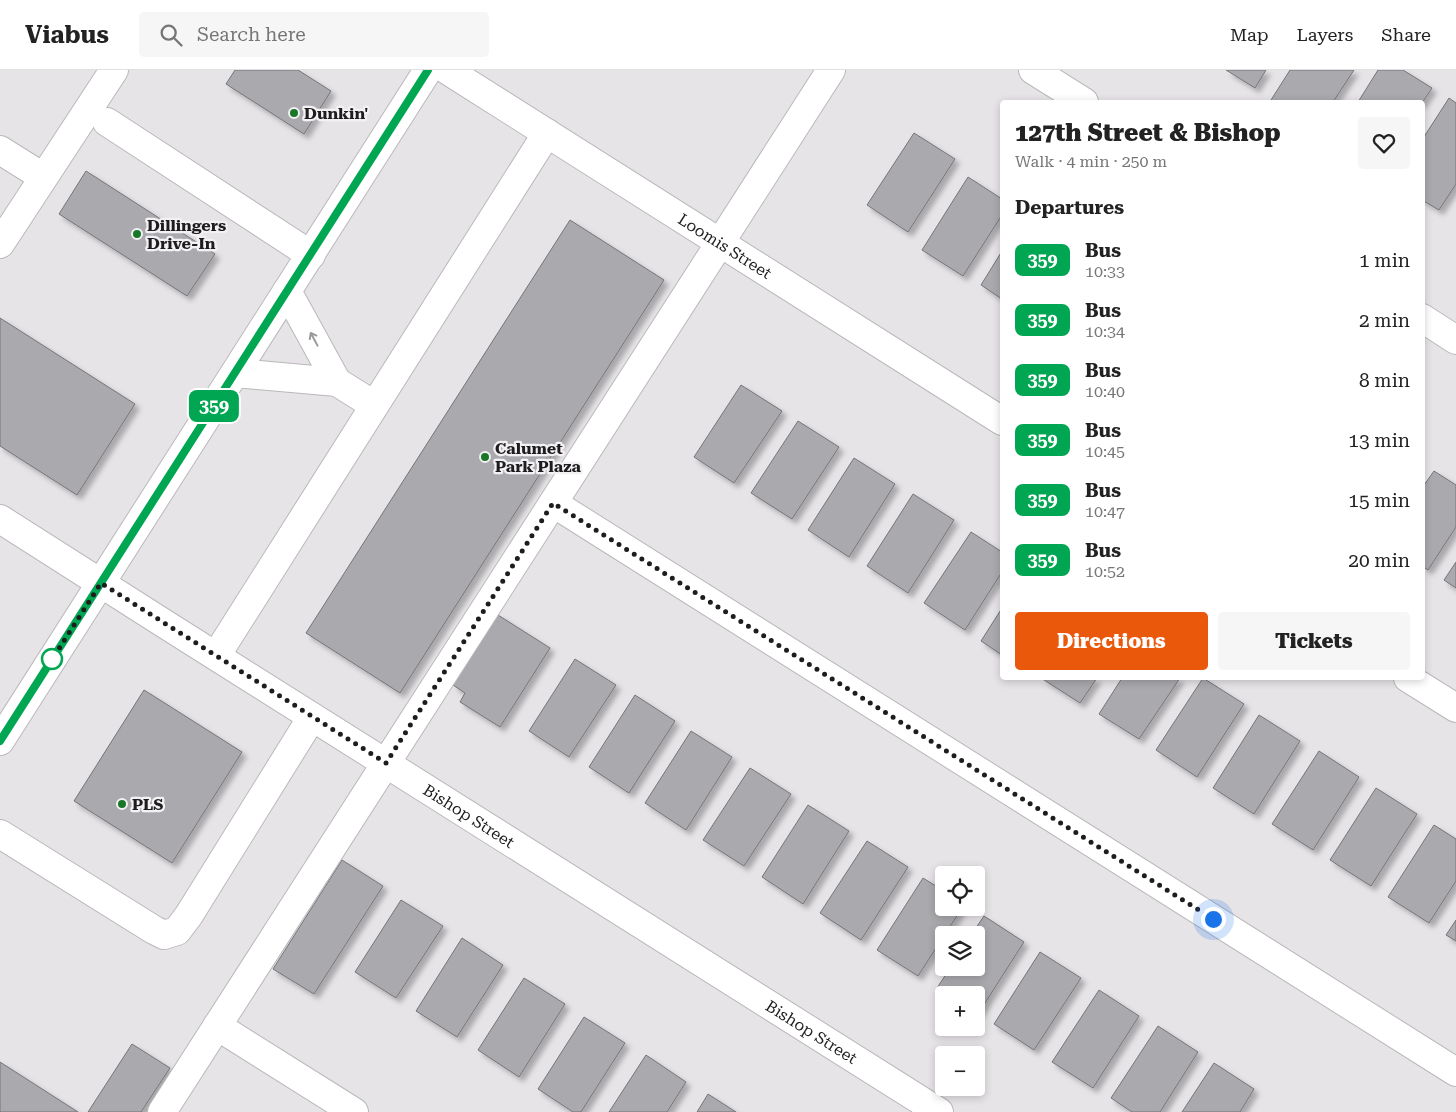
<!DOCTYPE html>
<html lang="en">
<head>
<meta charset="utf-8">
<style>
	body { margin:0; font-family:"Roboto Serif",serif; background:#f6f6f6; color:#222; height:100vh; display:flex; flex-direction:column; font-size:19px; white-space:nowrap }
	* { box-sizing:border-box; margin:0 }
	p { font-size:16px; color:#767676 }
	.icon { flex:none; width:28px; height:28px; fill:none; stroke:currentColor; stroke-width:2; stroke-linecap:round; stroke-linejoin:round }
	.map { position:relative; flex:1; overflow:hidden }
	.details { position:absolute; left:1000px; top:30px; width:425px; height:580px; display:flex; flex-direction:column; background:#fff; border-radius:5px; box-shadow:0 2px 8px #0003 }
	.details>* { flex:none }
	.badge { padding:0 10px; border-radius:8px; font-size:18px; line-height:32px }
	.fabs { position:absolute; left:935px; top:796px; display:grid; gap:10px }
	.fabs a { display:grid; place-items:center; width:50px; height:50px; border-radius:5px; background:#fff; box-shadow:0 2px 8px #0003; font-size:25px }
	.you { position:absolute; width:25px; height:25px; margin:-12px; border:4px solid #fff; border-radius:50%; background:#1a73e8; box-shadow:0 0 0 8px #1a73e833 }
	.map>.badge { position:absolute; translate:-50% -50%; box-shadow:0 0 0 2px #fff }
	h2 { padding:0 15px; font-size:19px; line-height:45px }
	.round { display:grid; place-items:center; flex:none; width:52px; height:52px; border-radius:5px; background:#f6f6f6 }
	.overview { display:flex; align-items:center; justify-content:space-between; height:85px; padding:0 15px }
	h1 { font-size:24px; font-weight:800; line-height:38px }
	.primary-button { display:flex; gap:10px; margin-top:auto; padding:10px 15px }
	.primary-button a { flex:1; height:58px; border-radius:5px; background:#ea580c; color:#fff; font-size:20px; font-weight:800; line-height:58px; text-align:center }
	.primary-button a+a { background:#f6f6f6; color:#222 }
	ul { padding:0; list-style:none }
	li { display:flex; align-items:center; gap:15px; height:60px; padding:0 15px }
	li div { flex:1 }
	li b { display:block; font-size:19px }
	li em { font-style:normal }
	li .badge { min-width:55px; font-weight:700; text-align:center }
	header { display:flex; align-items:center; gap:30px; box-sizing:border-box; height:70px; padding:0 25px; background:#fff; border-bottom:1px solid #e0e0e0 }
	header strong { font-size:24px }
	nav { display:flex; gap:28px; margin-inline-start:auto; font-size:18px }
	.search { width:350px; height:45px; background:#f6f6f6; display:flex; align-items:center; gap:12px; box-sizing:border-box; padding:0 18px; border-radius:5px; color:#767676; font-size:19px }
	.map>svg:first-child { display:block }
	.building { fill:#aaaaae; stroke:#757578; filter:url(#shadow) }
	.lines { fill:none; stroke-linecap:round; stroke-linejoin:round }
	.minor-casing { stroke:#bab8bb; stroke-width:30 }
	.major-casing { stroke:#bab8bb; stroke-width:30 }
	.minor { stroke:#fff; stroke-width:28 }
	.major { stroke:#fff; stroke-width:28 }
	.oneway { stroke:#9a999a }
	.line-casing { stroke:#fff; stroke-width:11 }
	.line { stroke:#00a651; stroke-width:8 }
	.walk { stroke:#1e1d1e; stroke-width:5; stroke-dasharray:0 9 }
	.poi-dot { fill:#187828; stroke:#f4f1f5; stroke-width:2 }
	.stop-dot { fill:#fff; stroke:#00a651; stroke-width:2.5 }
	.labels { text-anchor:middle; stroke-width:4.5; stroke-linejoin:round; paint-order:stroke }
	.poi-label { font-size:16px; font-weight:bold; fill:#1e1d1e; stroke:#f4f1f5; text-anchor:start }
	.street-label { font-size:16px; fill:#1e1d1e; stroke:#f4f1f5 }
</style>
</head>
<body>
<header>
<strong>Viabus</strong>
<div class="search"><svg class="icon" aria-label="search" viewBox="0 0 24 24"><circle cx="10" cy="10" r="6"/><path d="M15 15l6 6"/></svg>Search here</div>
<nav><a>Map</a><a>Layers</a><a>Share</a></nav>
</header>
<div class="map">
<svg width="1456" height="1042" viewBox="0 0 1456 1042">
	<defs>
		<filter id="shadow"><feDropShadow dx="4.5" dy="4.5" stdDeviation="2.5" flood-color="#0004"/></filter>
	</defs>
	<rect width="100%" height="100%" fill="#e7e4e7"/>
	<!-- building -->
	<path class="building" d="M235,0H298L331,21L304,64L226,14Z
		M1226,0H1266L1255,18Z
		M1290,0H1354L1333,32H1274L1271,30Z
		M1378,0H1403L1432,18L1422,33L1358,32Z
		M1449,28L1456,33V114L1439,140L1422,130V70Z
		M914,63L955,89L908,162L867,135Z
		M86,101L215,184L187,226L59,144Z
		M968,107L1002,129V145L963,206L922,180Z
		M570,150L664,210L400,623L306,563Z
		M1002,181V229L981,215Z
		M0,248L135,334L77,425L0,376Z
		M741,315L782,341L734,413L694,387Z
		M798,351L839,377L792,449L751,423Z
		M854,388L895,414L849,487L808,460Z
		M1434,401L1456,415V457L1428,500L1422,496V418Z
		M913,424L954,450L908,523L867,496Z
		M971,462L1002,482V502L965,560L924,533Z
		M1456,492V518L1444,510Z
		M1002,538V585L981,571Z
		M498,545L550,578L500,657L460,632L465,623L453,615Z
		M575,589L616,615L569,687L529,661Z
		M1041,608H1097L1080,633Z
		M1122,608H1180L1139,669L1099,644Z
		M1203,608L1244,634L1197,707L1156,680Z
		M144,620L242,682L172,793L74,731Z
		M635,625L675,651L629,723L589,697Z
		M1259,645L1300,671L1254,744L1213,718Z
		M691,661L732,687L686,760L645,733Z
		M1319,681L1359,707L1313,780L1272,754Z
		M750,698L791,724L744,796L703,770Z
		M1376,718L1417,744L1371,816L1330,790Z
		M808,735L849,761L803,834L762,807Z
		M1434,755L1456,769V811L1429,853L1388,827Z
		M867,771L908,797L861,870L820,843Z
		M342,790L383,816L314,924L273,899Z
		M923,808L944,821V838H962L918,906L877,880Z
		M401,830L443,856L396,928L355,902Z
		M984,846L1024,872L978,944L976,943V925H949L937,918L950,898H976V865H971Z
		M1456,850V871L1446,865Z
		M462,868L503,895L457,967L416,941Z
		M1040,882L1081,908L1034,980L994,954Z
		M524,908L565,934L519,1007L478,980Z
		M1099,920L1139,946L1093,1018L1052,992Z
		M584,947L625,973L581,1042H573L538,1019Z
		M1158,956L1198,982L1160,1042H1132L1111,1028Z
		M132,974L170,998L141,1042H88Z
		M646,985L686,1012L667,1042H609Z
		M0,992L78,1042H0Z
		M1214,993L1254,1019L1240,1042H1182Z
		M708,1024L736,1042H697Z"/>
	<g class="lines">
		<!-- minor casing -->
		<g class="minor-casing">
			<g id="minor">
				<path id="s1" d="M447,0L1002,351"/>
				<path d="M1033,0L1084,32"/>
				<path d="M107,52L311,185"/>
				<path d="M0,80L43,107"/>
				<path d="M0,174L114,0"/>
				<path d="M287,221L337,312"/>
				<path d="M1422,248L1456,270"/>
				<path d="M235,303L337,312L374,335"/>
				<path d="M553,433L1456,1002"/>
				<path id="s2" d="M0,449L168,556L939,1042"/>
				<path d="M216,586L547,63"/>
				<path d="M1408,608L1456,638"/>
				<path d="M0,764L154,860L164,865L177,861L189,845L312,647"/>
				<path d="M217,956L354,1042"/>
				<path d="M162,1042L831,0"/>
			</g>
		</g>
		<!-- major casing -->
		<g class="major-casing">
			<path id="major" d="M0,671L428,0"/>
		</g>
		<!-- minor -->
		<use href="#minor" class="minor"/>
		<!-- major -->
		<use href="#major" class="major"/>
	</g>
	<!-- one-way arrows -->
	<defs><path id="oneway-shaft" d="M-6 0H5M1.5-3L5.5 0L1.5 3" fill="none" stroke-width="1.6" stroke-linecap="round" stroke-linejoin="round" transform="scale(1.25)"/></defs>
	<use class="oneway" href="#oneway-shaft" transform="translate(314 269) rotate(-118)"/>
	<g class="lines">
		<!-- line casing -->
		<g class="line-casing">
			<path id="line" d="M0,671L428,0"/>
		</g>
		<!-- line -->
		<use href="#line" class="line"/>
		<!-- walk -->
		<path class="walk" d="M52,589L51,591L101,513L386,693L553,433L1213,849"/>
	</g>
	<!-- markers -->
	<g class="poi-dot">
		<circle cx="294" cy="43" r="5"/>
		<circle cx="137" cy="164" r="5"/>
		<circle cx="485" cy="387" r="5"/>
		<circle cx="122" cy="734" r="5"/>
	</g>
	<circle class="stop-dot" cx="52" cy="589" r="10"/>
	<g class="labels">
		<!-- poi labels -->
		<g class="poi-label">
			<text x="304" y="49">Dunkin'</text>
			<text x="147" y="161">Dillingers<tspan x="147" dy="18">Drive-In</tspan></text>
			<text x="495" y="384">Calumet<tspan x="495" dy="18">Park Plaza</tspan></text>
			<text x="132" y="740">PLS</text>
		</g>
		<!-- street labels -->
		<g class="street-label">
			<text dy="6" stroke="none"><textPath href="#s1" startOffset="329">Loomis Street</textPath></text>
			<text dy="6" stroke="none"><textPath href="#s2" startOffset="555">Bishop Street</textPath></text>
			<text dy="6" stroke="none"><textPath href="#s2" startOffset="960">Bishop Street</textPath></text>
		</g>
	</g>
</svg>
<div class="fabs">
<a><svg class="icon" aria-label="locate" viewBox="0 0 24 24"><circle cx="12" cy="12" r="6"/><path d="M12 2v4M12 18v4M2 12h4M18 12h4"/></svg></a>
<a><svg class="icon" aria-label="layers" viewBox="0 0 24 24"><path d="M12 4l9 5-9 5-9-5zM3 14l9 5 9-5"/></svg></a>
<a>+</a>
<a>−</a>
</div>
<div class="you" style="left:1213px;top:849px"></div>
<b class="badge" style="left:214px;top:336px;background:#00a651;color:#fff">359</b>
<section class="details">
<div class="overview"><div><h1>127th Street &amp; Bishop</h1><p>Walk · 4 min · 250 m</p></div><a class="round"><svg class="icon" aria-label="heart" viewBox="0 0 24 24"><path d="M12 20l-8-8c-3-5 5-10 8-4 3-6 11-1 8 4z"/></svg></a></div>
<h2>Departures</h2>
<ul>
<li><span class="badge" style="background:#00a651;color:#fff">359</span><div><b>Bus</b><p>10:33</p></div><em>1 min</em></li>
<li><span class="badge" style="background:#00a651;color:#fff">359</span><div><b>Bus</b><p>10:34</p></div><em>2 min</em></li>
<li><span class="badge" style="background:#00a651;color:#fff">359</span><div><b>Bus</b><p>10:40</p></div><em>8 min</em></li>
<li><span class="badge" style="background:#00a651;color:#fff">359</span><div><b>Bus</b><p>10:45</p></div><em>13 min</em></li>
<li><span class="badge" style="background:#00a651;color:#fff">359</span><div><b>Bus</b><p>10:47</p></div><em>15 min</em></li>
<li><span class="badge" style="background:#00a651;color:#fff">359</span><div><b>Bus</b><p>10:52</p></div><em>20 min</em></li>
</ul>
<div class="primary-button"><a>Directions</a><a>Tickets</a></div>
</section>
</div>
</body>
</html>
